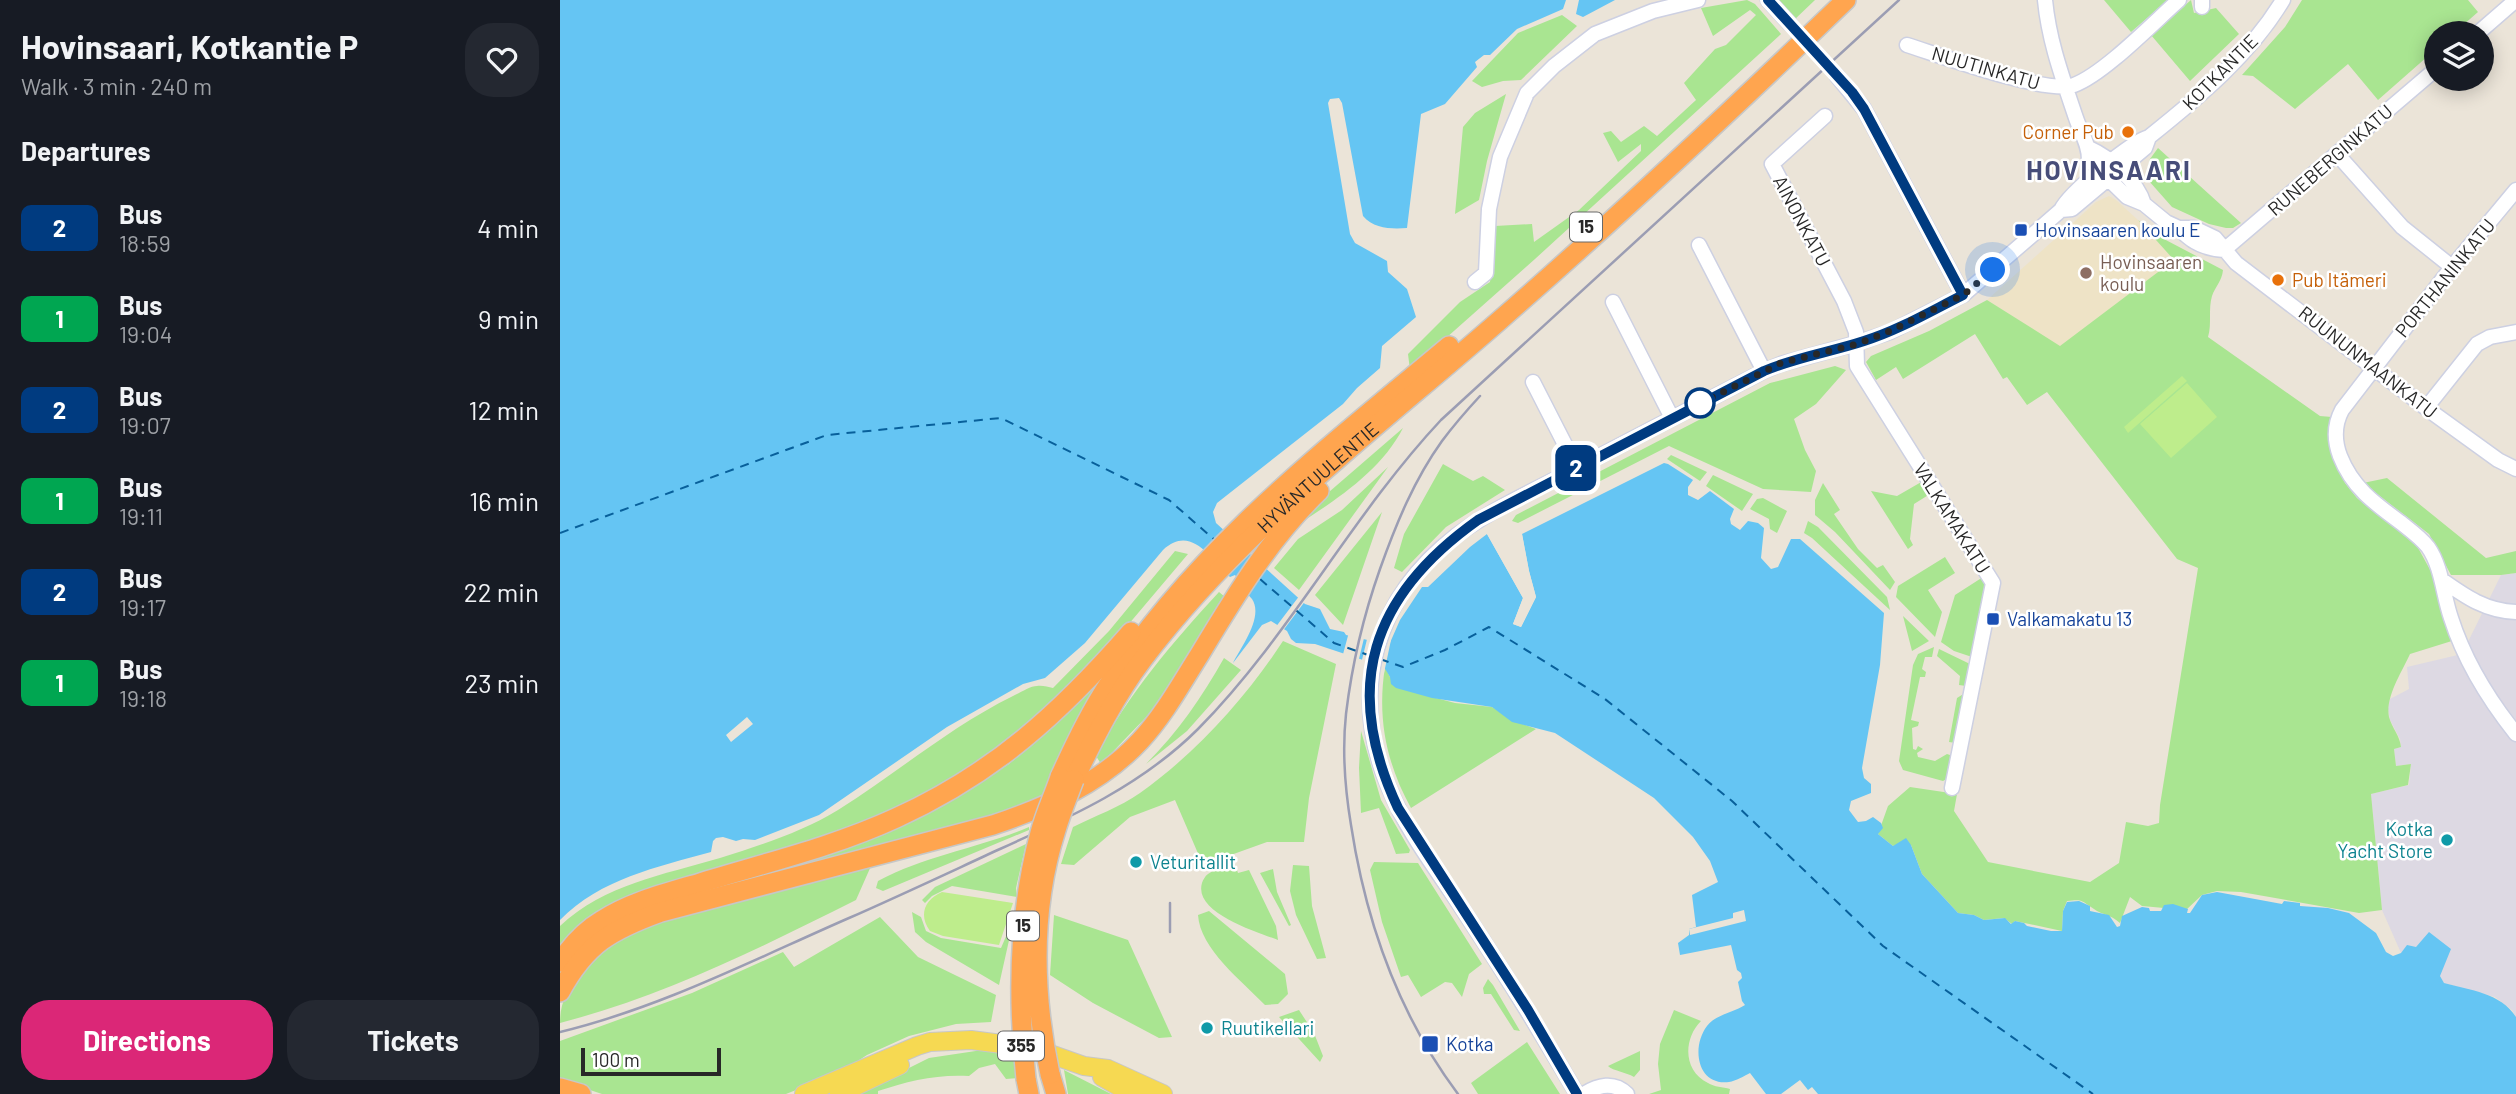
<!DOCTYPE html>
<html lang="en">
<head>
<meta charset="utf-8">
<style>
	body { margin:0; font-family:Barlow,sans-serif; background:#242831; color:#f1f3f6; height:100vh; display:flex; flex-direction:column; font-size:26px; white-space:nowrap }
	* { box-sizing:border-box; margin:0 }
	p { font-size:23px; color:#9ea1a6 }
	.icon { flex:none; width:38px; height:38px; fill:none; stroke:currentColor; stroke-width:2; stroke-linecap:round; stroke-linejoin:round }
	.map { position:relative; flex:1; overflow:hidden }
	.drawer { display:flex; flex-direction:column; background:#171b24; width:560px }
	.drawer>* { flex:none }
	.badge { padding:0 14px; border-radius:10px; font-size:24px; line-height:46px }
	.controls { position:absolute; left:1864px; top:21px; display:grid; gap:14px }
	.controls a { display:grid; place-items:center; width:70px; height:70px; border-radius:50%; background:#171b24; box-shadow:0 4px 18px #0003; font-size:35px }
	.scale { position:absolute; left:21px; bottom:18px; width:140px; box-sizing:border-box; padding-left:7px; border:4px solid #282828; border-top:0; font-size:19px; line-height:24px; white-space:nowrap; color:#282828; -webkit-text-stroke:5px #fff; paint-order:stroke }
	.you { position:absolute; width:35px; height:35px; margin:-18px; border:5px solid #fff; border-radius:50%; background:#1a73e8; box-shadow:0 0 0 10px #1a73e833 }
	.map>.badge { position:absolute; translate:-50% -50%; box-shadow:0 0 0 4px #fff }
	h2 { padding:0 21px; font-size:26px; line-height:63px }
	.round { display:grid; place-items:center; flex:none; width:74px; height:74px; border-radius:28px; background:#242831 }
	.headline { display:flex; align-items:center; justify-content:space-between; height:119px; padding:0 21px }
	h1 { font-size:33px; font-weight:700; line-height:52px }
	.primary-button { display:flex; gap:14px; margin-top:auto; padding:14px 21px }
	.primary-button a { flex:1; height:80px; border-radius:28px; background:#db2777; color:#fff; font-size:28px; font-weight:700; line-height:80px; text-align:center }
	.primary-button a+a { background:#242831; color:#f1f3f6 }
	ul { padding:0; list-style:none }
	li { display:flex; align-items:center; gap:21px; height:91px; padding:0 21px }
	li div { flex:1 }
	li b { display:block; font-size:26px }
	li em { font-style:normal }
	li .badge { min-width:77px; font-weight:700; text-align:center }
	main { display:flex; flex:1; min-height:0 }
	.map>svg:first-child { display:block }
	.industrial { fill:#ddd9e3 }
	.education { fill:#eee3c6 }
	.green { fill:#a9e591 }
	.pitch { fill:#beed8c }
	.water { fill:#65c5f3; fill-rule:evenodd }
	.pier { fill:#ebe4d8 }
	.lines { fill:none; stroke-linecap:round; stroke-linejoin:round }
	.ferry { stroke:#08609b; stroke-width:2; stroke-dasharray:9 7; stroke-linecap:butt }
	.minor-tunnel { stroke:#c4beb5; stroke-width:14; stroke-dasharray:14 7; stroke-linecap:butt }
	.minor-casing { stroke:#cdd0e2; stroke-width:17 }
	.major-casing { stroke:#c7c7c7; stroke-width:20 }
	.highway-casing { stroke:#c7c7c7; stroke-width:22 }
	.minor { stroke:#fff; stroke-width:14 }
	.major { stroke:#f6d952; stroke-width:18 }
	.highway { stroke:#ffa54f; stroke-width:19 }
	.rail { stroke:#9b9db3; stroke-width:2.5 }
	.highway-bridge-casing { stroke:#c7c7c7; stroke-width:22; stroke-linecap:butt }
	.highway-bridge { stroke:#ffa54f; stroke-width:19 }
	.line-casing { stroke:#fff; stroke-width:16 }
	.line { stroke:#003b80; stroke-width:10 }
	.walk { stroke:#282828; stroke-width:7; stroke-dasharray:0 12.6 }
	.food-dot { fill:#e8710a; stroke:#fff; stroke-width:2.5 }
	.transit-dot { fill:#1a4fb4; stroke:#fff; stroke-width:2.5 }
	.education-dot { fill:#8d6e63; stroke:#fff; stroke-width:2.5 }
	.stop-dot { fill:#fff; stroke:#003b80; stroke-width:3.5 }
	.culture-dot { fill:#0f9aa8; stroke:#fff; stroke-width:2.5 }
	.labels { text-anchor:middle; stroke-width:5; stroke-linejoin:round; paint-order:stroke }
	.shield { fill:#fff; stroke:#686868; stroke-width:2 }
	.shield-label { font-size:18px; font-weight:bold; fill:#282828 }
	.street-label { font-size:19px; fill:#282828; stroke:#fff }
	.food-label { font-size:19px; fill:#c56008; stroke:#fff; text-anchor:end }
	.transit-label { font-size:19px; fill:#164399; stroke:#fff; text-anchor:start }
	.education-label { font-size:19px; fill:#785e54; stroke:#fff; text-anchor:start }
	.culture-label { font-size:19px; fill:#0d838f; stroke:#fff; text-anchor:start }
	.district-label { font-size:26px; font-weight:bold; letter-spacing:2px; fill:#474d79; stroke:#fff }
</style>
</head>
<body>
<main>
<section class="drawer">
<div class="headline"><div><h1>Hovinsaari, Kotkantie P</h1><p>Walk · 3 min · 240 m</p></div><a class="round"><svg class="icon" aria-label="heart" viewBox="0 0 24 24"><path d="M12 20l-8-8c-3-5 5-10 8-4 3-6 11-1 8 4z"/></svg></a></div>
<h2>Departures</h2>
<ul>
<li><span class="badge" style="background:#003b80;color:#fff">2</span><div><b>Bus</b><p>18:59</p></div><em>4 min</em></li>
<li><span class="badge" style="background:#00a651;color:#fff">1</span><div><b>Bus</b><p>19:04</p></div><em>9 min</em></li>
<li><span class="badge" style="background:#003b80;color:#fff">2</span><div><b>Bus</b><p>19:07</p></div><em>12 min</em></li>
<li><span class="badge" style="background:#00a651;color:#fff">1</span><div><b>Bus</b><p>19:11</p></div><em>16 min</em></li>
<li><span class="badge" style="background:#003b80;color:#fff">2</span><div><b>Bus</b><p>19:17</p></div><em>22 min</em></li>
<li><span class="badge" style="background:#00a651;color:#fff">1</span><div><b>Bus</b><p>19:18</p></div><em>23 min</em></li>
</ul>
<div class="primary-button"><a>Directions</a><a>Tickets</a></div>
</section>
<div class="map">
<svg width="1956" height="1094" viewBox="0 0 1956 1094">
	<rect width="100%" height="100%" fill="#ebe4d8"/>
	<!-- industrial -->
	<path class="industrial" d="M1956,573V1017L1952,1010L1935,997L1884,983L1880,976L1869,933L1856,947L1841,953L1822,910L1811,794L1849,785L1851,764L1836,766L1834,749L1841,747L1840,739L1830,720L1828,709L1830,699L1849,689L1847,667L1902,654L1941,575Z"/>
	<!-- education -->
	<path class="education" d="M1549,196L1556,200L1578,220L1614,260L1500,347L1427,300L1536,202Z"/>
	<!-- green -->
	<path class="green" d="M1187,0L1195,4L1221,34L975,259L850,370L848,354L900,302L930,282L935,226L972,224L974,242L1019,210L1081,151V144L1058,162L1043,133L1051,131L1061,142L1084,126L1097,136L1136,100L1124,83L1155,49L1166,45L1196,15L1190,10L1153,36L1141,8Z
		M1216,0H1255L1233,21Z
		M1544,0H1608L1571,32Z
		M1631,0L1634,13L1656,8L1679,34L1630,81L1591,35Z
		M1742,0H1908L1918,12L1894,33H1876V49L1818,100L1788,64L1735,109L1693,76L1682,75L1725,27Z
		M1002,15L1017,26L961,80L943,81L922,87L912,81L958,33Z
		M946,94L927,161L919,200L895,214L903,127L915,113Z
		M1598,148L1681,223L1673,228H1666L1649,224L1612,207L1589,181L1586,175L1590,159Z
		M1578,220L1602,238L1663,270C1662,281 1655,287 1652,296C1648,309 1652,324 1648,337L1760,416L1772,417L1769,429L1777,465L1785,483L1797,498L1856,544L1874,577L1895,640L1850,654C1842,672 1825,697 1829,717C1832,728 1840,736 1841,747L1834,749L1836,766L1851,764L1848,785L1811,794L1822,910L1799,913L1681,892L1657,891L1642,895L1626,910L1582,906L1570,897L1560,923C1548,913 1544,916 1534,909C1521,901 1524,899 1507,901L1503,911L1502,931L1455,921L1452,924L1444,918L1424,920L1414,915L1398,913L1362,874L1351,845L1339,844L1333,846L1318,834L1328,806L1350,787L1397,794L1394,811L1428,862L1530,882L1559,863L1566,822L1588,826L1599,823L1600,805L1638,568L1617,559L1487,392L1467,405L1447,377L1443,379L1415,334L1343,379L1336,367L1316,380L1306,362L1311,356L1369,331L1427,300L1500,346L1614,260Z
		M1275,366L1286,370L1256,404L1234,419L1245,450L1256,471L1251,492L1203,489L1109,446L958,523L952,521L956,515L1210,383Z
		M843,428C821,471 776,500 737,525L769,492Z
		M1111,455L1147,472L1140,481L1107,459Z
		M883,464L913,481L923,476L945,490L886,527L842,572L834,568L844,534Z
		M828,467L739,590L714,568L738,539L782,510Z
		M1153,475L1193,494L1182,511L1146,486Z
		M1827,478L1926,558L1956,551V573L1941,575H1891L1869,534L1803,483Z
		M1363,481L1370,494L1354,504L1350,539L1353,545L1348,549L1311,491L1337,496Z
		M1263,483L1280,510L1274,514L1298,549L1317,568L1323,565L1335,582L1330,590L1275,532L1255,515V500Z
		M1203,498L1227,511L1217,533L1210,529L1209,519L1190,509L1197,499Z
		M822,512L783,625L755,595Z
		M1248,521L1258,527L1327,597L1330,610L1252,538L1244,533Z
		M615,551L628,554L546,651L464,734L358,802L0,949V926C45,884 103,875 160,858C201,845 242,832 278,810C337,773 390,727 453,696C460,693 470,686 477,686C482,685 488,687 493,688L549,631Z
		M1385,557L1395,573L1368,590L1382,612L1375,637L1336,597L1338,586Z
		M1423,577L1427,585L1412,657L1394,651L1381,642L1395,595Z
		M659,592L665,597L593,710L541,764L536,756C567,695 614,641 659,592Z
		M1343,616L1369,641L1352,651Z
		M723,641L776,664L749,798L744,842H707L643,865L615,800L570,817L514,865L501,864L513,827C535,816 560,807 580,793C636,753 686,698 723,641Z
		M1374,647L1372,657H1365L1362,669L1366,672L1365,677H1360L1351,720L1359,722L1358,726L1352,728L1353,749L1356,750L1358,746L1363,749L1357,753L1358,757L1375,761L1387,754L1393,756L1388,778L1383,781L1343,770L1339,761L1353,665L1358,654Z
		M1379,649L1410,664L1406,686L1399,685L1400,676L1377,656Z
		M664,658L681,670L627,731L586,764C618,732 642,697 664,658Z
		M825,667L830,677L857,693L895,703L932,707L957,722L976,729L851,808C826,763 817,717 825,667Z
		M545,673L482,802L98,907L408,790L449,764L483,736Z
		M1405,693L1396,743L1389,742L1397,698Z
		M801,731L821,800L850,850L849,853L836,854L819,808L801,813L799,768Z
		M469,827V830L323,891L316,888L318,881C366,855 419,848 469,827Z
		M466,844L456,888L457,897L392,886L372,896L365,903L362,900L375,887Z
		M814,862L858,863L922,964L909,974L902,997L892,983L885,982L861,997L848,975L841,977L822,922L810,870Z
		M675,864L678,873L689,870L716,926L718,940C698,932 633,913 642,883C643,880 645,876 648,874C655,869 667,867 675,864Z
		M733,865L749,866L752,906L766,958L757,959L736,915L730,891Z
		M311,866L296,900C200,948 104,996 0,1023C0,988 27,957 56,940C67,933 80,929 92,925Z
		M713,869L717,892L731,925L729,926L700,873Z
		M649,911L725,974L728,994L718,1004L705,1005C682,981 640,949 638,915Z
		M352,912L361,917L366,931L381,938L441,948L454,918L439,985L366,942L355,932Z
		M494,915L568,940L612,1037L599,1038L533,1003L490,975Z
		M320,917L358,957L436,995L431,1022L396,1024L349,1036L307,1055L281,1072L226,1094H42L0,1080V1041L132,993L223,952L234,967Z
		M928,979L933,985L960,1031L954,1030L931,994H924L923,988Z
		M739,1010L754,1033L763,1056L760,1062L719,1017Z
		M1114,1010L1141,1021C1123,1039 1123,1071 1148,1083C1154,1087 1163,1087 1170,1089L1169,1094H1089L1101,1090L1098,1064L1100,1044Z
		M967,1042L1000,1094H918L911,1083Z
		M429,1049L453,1052L458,1078L446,1079L435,1064L419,1068L409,1076C377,1074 348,1081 318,1091V1094H297L369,1058Z
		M1080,1051V1070L1074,1077C1066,1072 1053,1071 1048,1066Z
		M504,1070L551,1094H508Z"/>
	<!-- pitch -->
	<path class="pitch" d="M1622,376L1627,381L1568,433L1564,427Z
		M1627,383L1657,417L1611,458L1580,424Z
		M382,892L453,903L439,945L383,936L370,931C358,915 365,899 382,892Z"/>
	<!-- water -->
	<path class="water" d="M0,0H1006L1003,9L957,29L930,55H924L915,62L917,67L885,104L861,114L847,228C832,229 814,229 803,216L782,103L779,98L770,99L768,103L790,234L795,243L827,261L828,272L847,289L856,317L822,346L820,368L797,388L783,404L657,503L653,512L656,523L745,604L760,609L770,629L784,632L786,635L829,645L840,620L862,587H868L910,547L927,534L963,598L953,624L961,627L976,597L969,571L962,534L1104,463L1108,464L1133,480L1128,487V495L1138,500L1150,491L1174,509L1170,519L1171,524L1180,530L1188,521L1198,523L1204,528L1201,558L1211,569L1218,567L1231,539H1240L1324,613L1320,665L1302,768L1304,778L1311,784V793L1291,801L1289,810L1298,822L1306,821L1313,817L1321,823L1323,828L1318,834L1333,846L1346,838L1351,845L1362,874L1398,913L1414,915L1424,920L1445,918L1451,924L1455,921L1464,923L1467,926L1491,931H1502L1503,911L1507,902L1519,901L1530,906V911L1549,915L1557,927L1560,926L1562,916L1582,907L1589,908L1590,911H1601L1604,905L1613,904L1628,909L1627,913H1630L1642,895L1657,892L1722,904L1724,901L1740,903V906L1768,908L1789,913L1816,933L1826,952L1833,956L1841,953L1847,945L1856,947L1869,932L1891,949L1880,976L1884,983C1910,990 1941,993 1956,1017V1094H1258L1252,1087L1248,1090L1240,1080L1221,1094H1206L1190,1073C1184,1076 1176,1081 1169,1082C1137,1086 1131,1047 1147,1026C1155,1015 1174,1012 1185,1005L1182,1001L1178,982L1182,978L1181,973L1177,970L1171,945L1120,955L1118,943L1129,935V929L1136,927L1132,895L1158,882L1150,861L1133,837L1094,798L995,733L952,722L932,707L872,698L836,688L831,684L830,677L824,667L755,644L736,643L731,639L727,631L711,621L702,625L673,663C681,647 704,617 692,599C687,593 681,588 675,583L679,580L675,575L670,577C650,558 631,524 603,550L525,643L485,678L463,684L387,727L259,815L195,840L183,839L176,841L163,837L156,838L153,841L151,852C97,867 40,879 0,920ZM187,717L193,724L171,742L166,735Z
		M1019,0H1055L1023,17L1016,14Z"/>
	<!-- pier -->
	<path class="pier" d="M927,534H931L966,597L957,622L960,623L972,597L959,534H962L969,571L976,597L961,627L953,624L963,598Z
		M740,595L746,600L722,632L715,628Z
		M789,632L805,634L798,663L782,658Z
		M808,635L831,640L824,673L801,664Z
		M1184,910L1186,921L1130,935L1129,929L1173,918V913Z"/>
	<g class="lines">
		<!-- ferry -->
		<path class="ferry" d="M0,533L267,435L441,418L609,500L656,541
			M700,579L774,643L808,655
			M820,659L843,667L885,650L929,627L1045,699L1172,801L1323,946L1533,1094"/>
		<!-- minor-tunnel -->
		<path class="minor-tunnel" d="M1230,24L1277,76"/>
		<!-- minor casing -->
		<g class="minor-casing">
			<path id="minor" d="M1208,0L1230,24
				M1485,0C1489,42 1503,79 1516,118C1521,133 1529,144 1529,160L1567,197L1584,204L1606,222L1619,228H1634L1655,238L1676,263L1866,408L1938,460L1956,469
				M1642,0V7
				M1918,33L1956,0
				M1347,45C1379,55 1488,95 1514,85C1544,74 1594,22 1619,0
				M1277,76L1304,109L1403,295
				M1265,116L1212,164L1284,301L1296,332L1297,366L1433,583L1392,788
				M1529,148C1551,158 1577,181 1584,204
				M1777,154L1842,227L1892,267
				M1956,190L1892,267L1782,410C1774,425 1774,440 1780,456C1792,487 1814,503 1840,522C1850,530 1860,537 1868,547C1882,567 1883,595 1891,618C1904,659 1929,700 1956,734
				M1501,210L1512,209L1585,148L1589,137
				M1619,228C1631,243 1645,249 1664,250
				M1139,245L1204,371
				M1664,250L1876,69
				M915,282L926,273L929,209L940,157L967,93L994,66L1035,34L1093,11L1138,0
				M1053,302L1112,418
				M973,382L1017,468
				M1866,408L1917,344L1930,337L1956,332
				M1882,580C1906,597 1926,611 1956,612
				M1017,1094C980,1031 943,970 903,910C877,870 847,832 829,788C788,693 815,597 897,535C934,508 977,489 1017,468C1079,435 1142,403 1204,371L1221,364L1297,343L1330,332L1403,295L1501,210C1509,193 1571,142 1589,137C1639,97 1690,55 1723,0
				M1024,1094C1038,1085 1054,1081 1067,1094"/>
		</g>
		<!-- major casing -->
		<g class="major-casing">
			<path id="major" d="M542,1077L572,1094
				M244,1094L357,1046L370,1042L411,1040L473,1048L524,1066L548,1069L603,1094
				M279,1094L340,1065"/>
		</g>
		<!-- highway casing -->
		<g class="highway-casing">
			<g id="highway">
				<path d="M500,777C514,746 528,716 547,687C635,550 766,449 889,346"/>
				<path id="s1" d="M514,780C534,738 555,696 583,659C682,528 817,428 940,320C1058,217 1173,109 1286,0"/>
				<path d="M0,962C11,946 24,931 41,921C70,902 106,893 140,883C205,863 273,847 336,818C435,773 500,713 571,632"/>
				<path d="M0,992C26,944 51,930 101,912L433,825C487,807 541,783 580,741C604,715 621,684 640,654C675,596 710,538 759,491"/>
				<path d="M490,1074L496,1094"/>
				<path d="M466,1079L469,1094"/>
				<path d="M0,1088L21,1094"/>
			</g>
		</g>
		<!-- minor -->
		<use href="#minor" class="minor"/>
		<!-- major -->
		<use href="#major" class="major"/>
		<!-- highway -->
		<use href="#highway" class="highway"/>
		<!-- rail -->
		<path class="rail" d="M610,932V903
			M0,1032C100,1008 195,959 289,918C339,896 390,872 440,849C511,817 582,785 638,729C730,636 791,516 881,420L1339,0
			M898,1094C838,1014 806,923 791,825C785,789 782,751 786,714C792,664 803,617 820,569C836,524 854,480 882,441C894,425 907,410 920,396"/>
		<!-- highway-bridge casing -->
		<g class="highway-bridge-casing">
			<path id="highway-bridge" d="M490,1074C473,994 471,909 496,830C501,813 508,796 514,780
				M466,1079C457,996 458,914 480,833C485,814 494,795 500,777"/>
		</g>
		<!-- highway-bridge -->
		<use href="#highway-bridge" class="highway-bridge"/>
	</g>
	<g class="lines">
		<!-- line casing -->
		<g class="line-casing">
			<path id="line" d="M1017,1094L968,1010L838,808C781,687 811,596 918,520L1204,371C1236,357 1271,352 1304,341C1339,330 1371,311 1403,295L1304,109L1292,92L1208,0"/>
		</g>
		<!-- line -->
		<use href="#line" class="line"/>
		<!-- walk -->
		<path class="walk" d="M1140,403L1135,406L1221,363L1297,344L1330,331L1403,295L1433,270"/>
	</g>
	<!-- markers -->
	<g class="food-dot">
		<circle cx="1568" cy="132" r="7"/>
		<circle cx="1718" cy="280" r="7"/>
	</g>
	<g class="transit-dot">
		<rect x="1454" y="223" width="14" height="14" rx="3.5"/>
		<rect x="1426" y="612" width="14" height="14" rx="3.5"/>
		<rect x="861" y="1035" width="18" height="18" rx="3.5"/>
	</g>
	<circle class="education-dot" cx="1526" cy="273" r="7"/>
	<circle class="stop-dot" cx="1140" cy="403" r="14"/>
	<g class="culture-dot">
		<circle cx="1887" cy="840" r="7"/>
		<circle cx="576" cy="862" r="7"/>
		<circle cx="647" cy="1028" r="7"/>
	</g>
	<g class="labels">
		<!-- shield labels -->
		<g class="shield">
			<rect x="1010" y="212.5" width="32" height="29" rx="5"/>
			<rect x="447" y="911.5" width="32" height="29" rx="5"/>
			<rect x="438" y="1031.5" width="46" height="29" rx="5"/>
		</g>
		<g class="shield-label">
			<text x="1026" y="233">15</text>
			<text x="463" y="932">15</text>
			<text x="461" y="1052">355</text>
		</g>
		<!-- street labels -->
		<g class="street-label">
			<text transform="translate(1426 68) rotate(16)" y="7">NUUTINKATU</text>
			<text transform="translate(1660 72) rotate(-45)" y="7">KOTKANTIE</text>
			<text transform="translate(1770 160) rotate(-41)" y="7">RUNEBERGINKATU</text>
			<text transform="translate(1242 221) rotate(62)" y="7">AINONKATU</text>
			<text transform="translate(1885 278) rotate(-51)" y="7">PORTHANINKATU</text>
			<text transform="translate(1808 362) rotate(38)" y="7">RUUNUNMAANKATU</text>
			<text dy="7" stroke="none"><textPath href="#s1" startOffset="392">HYVÄNTUULENTIE</textPath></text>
			<text transform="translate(1392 518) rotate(58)" y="7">VALKAMAKATU</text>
		</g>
		<!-- food labels -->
		<g class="food-label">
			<text x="1554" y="139">Corner Pub</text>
			<text x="1732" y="287" text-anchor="start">Pub Itämeri</text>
		</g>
		<!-- transit labels -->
		<g class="transit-label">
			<text x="1475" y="237">Hovinsaaren koulu E</text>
			<text x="1447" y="626">Valkamakatu 13</text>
			<text x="886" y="1051">Kotka</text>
		</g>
		<!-- education labels -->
		<g class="education-label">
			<text x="1540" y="269">Hovinsaaren<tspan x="1540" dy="22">koulu</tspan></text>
		</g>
		<!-- culture labels -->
		<g class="culture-label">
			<text x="1873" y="836" text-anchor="end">Kotka<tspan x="1873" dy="22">Yacht Store</tspan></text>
			<text x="590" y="869">Veturitallit</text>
			<text x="661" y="1035">Ruutikellari</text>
		</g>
		<!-- district labels -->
		<g class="district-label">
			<text x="1549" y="180">HOVINSAARI</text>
		</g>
	</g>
</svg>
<div class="controls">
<a><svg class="icon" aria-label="layers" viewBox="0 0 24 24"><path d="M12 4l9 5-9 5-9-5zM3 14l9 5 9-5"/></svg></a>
</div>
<div class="scale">100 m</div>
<div class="you" style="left:1433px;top:270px"></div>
<b class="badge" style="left:1016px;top:468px;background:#003b80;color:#fff">2</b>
</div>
</main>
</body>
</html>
